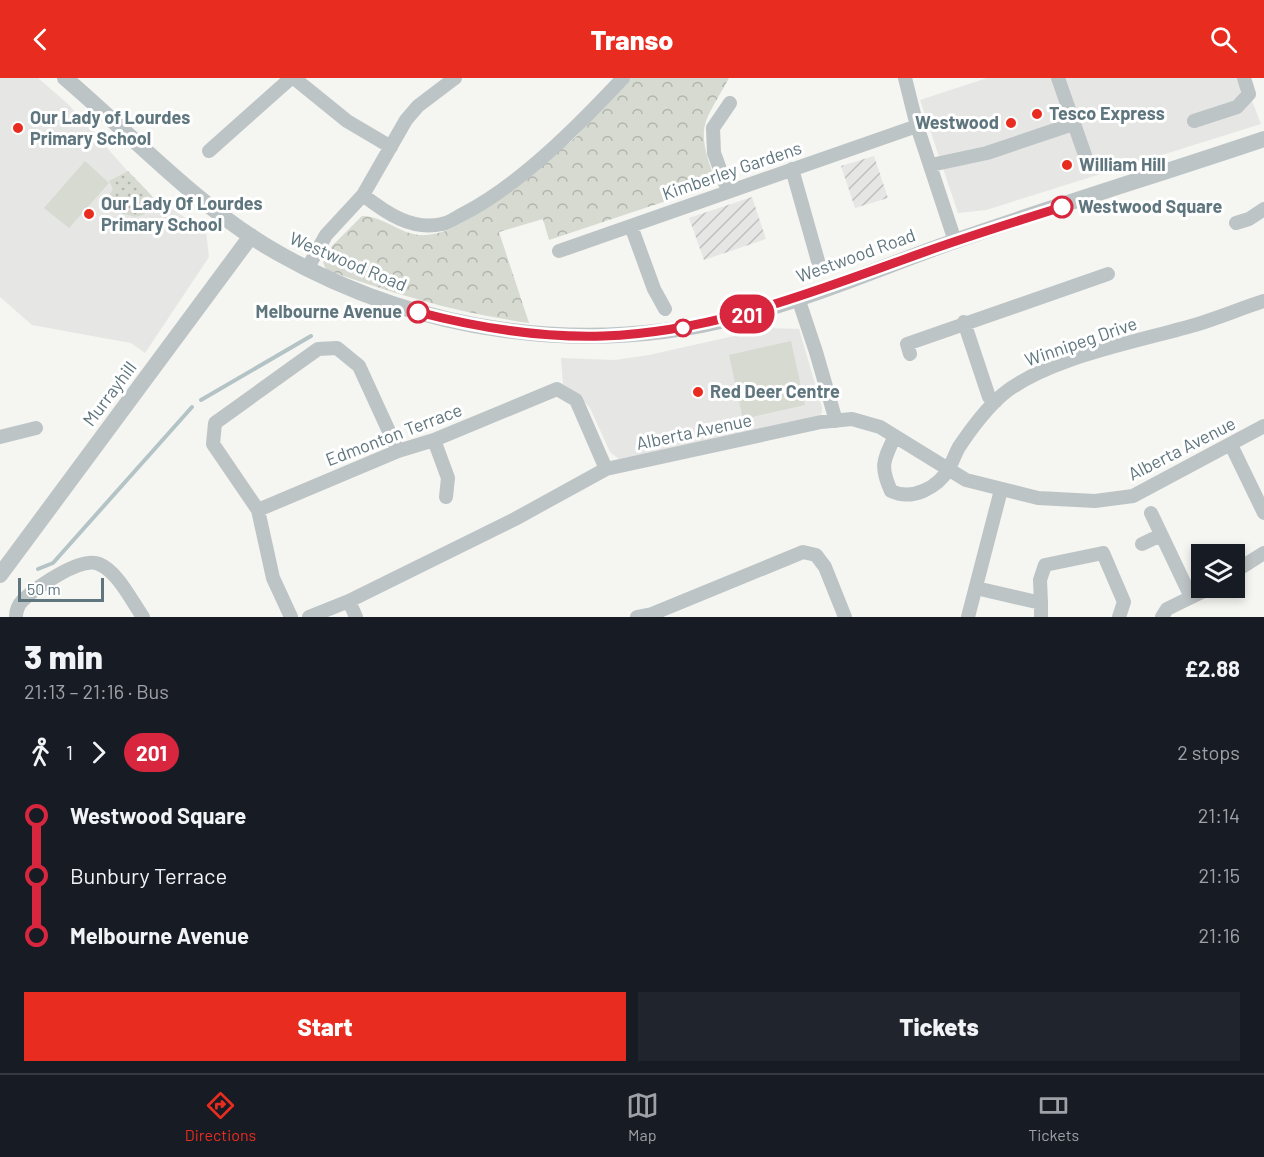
<!DOCTYPE html>
<html lang="en">
<head>
<meta charset="utf-8">
<style>
	body { margin:0; font-family:Barlow,sans-serif; background:#20242c; color:#f1f3f6; height:100vh; display:flex; flex-direction:column; font-size:22px; white-space:nowrap }
	* { box-sizing:border-box; margin:0 }
	p { font-size:20px; color:#9ea1a6 }
	.icon { flex:none; width:33px; height:33px; fill:none; stroke:currentColor; stroke-width:2; stroke-linecap:round; stroke-linejoin:round }
	.map { position:relative; height:539px; overflow:hidden }
	.details { display:flex; flex-direction:column; background:#171b24; flex:1 }
	.details>* { flex:none }
	.badge { padding:0 12px; border-radius:20px; font-size:21px; line-height:39px }
	.fabs { position:absolute; left:1191px; top:466px; display:grid; gap:12px }
	.fabs a { display:grid; place-items:center; width:54px; height:54px; border-radius:0px; background:#171b24; box-shadow:0 3px 9px #0003; font-size:30px }
	.scale { position:absolute; left:18px; bottom:15px; width:86px; box-sizing:border-box; padding-left:6px; border:3px solid #5f767e; border-top:0; font-size:16px; line-height:21px; white-space:nowrap; color:#5f767e; -webkit-text-stroke:4px #fff; paint-order:stroke }
	.map>.badge { position:absolute; translate:-50% -50%; box-shadow:0 0 0 3px #fff }
	.legs { display:flex; align-items:center; gap:9px; height:66px; padding:0 24px; font-size:20px }
	.legs p { margin-inline-start:auto }
	.headline { display:flex; align-items:center; justify-content:space-between; height:102px; padding:0 24px }
	h1 { font-size:33px; font-weight:800; line-height:45px }
	.primary-button { display:flex; gap:12px; margin-top:auto; padding:12px 24px }
	.primary-button a { flex:1; height:69px; border-radius:0px; background:#e82c1f; color:#fff; font-size:24px; font-weight:800; line-height:69px; text-align:center }
	.primary-button a+a { background:#20242c; color:#f1f3f6 }
	ul { padding:0 24px; list-style:none }
	li { display:flex; align-items:center; gap:21px; height:60px; font-size:22px }
	li i { display:grid; place-items:center; width:9px; height:100%; margin:0 8px; background:currentColor }
	li i::after { content:''; width:15px; height:15px; margin:-8px; border:4px solid; border-radius:50%; background:#171b24 }
	li p { margin-inline-start:auto }
	li:first-child i { background:linear-gradient(#0000 50%,currentColor 0) }
	li:last-child i { background:linear-gradient(currentColor 50%,#0000 0) }
	header { display:flex; justify-content:space-between; align-items:center; height:78px; padding:0 24px; background:#e82c1f; color:#fff; font-size:27px; font-weight:800 }
	.menu { display:flex; justify-content:space-around; align-items:center; height:84px; border-top:2px solid #363941; background:#171b24; font-size:16px; color:#9ea1a6 }
	.menu a { display:grid; justify-items:center; gap:3px }
	.menu .selected { color:#e82c1f }
	.map>svg:first-child { display:block }
	.built { fill:#e6e6e5 }
	.industrial { fill:url(#industrial-furrows) }
	.grass { fill:#d6dad0 }
	.park { fill:url(#park-crowns) }
	.garden { fill:url(#garden-dots) }
	.lines { fill:none; stroke-linecap:round; stroke-linejoin:round }
	.stream { stroke:#b4c4c6; stroke-width:4 }
	.minor { stroke:#bdc4c6; stroke-width:14 }
	.tertiary { stroke:#bdc4c6; stroke-width:16 }
	.line-1-casing { stroke:#fff; stroke-width:14 }
	.line-1 { stroke:#d7263d; stroke-width:9 }
	.poi-dot { fill:#e82c1f; stroke:#fff; stroke-width:2 }
	.stop-1-dot { fill:#fff; stroke:#d7263d; stroke-width:3 }
	.labels { text-anchor:middle; stroke-width:6; stroke-linejoin:round; paint-order:stroke }
	.poi-label { font-size:18px; font-weight:bold; fill:#5f767e; stroke:#fff; text-anchor:start }
	.street-label { font-size:18px; fill:#5f767e; stroke:#fff }
	.stop-label { font-size:18px; font-weight:bold; fill:#5f767e; stroke:#fff; text-anchor:start }
</style>
</head>
<body>
<header><svg class="icon" aria-label="back" viewBox="0 0 24 24"><path d="M15 5l-7 7 7 7"/></svg>Transo<svg class="icon" aria-label="search" viewBox="0 0 24 24"><circle cx="10" cy="10" r="6"/><path d="M15 15l6 6"/></svg></header>
<div class="map">
<svg width="1264" height="539" viewBox="0 0 1264 539">
	<defs>
		<pattern id="industrial-furrows" width="10" height="10" patternUnits="userSpaceOnUse" patternTransform="scale(1.5)"><rect width="10" height="10" fill="#e6e6e5"/><path d="M-1 1l2-2M0 10L10 0M9 11l2-2" fill="none" stroke="#bebfbf"/></pattern>
		<pattern id="park-crowns" width="20" height="18" patternUnits="userSpaceOnUse" patternTransform="scale(1.5)"><rect width="20" height="18" fill="#d6dad0"/><path d="M2 6a3 3 0 1 1 6 0M12 15a3 3 0 1 1 6 0" fill="none" stroke="#b1b5ae"/></pattern>
		<pattern id="garden-dots" width="8" height="8" patternUnits="userSpaceOnUse" patternTransform="scale(1.5)"><rect width="8" height="8" fill="#d6dad0"/><path d="M2 2h.1M6 6h.1" fill="none" stroke="#b1b5ae" stroke-width="1.8" stroke-linecap="round"/></pattern>
	</defs>
	<rect width="100%" height="100%" fill="#f5f5f1"/>
	<!-- built -->
	<path class="built" d="M0,0H38L68,26L147,115L206,153L209,179L145,275L131,265L32,247L0,219Z
		M987,0H1243L1261,46L986,132L958,135L920,22Z
		M769,250L799,251L822,329V335L812,342L619,381L610,374L590,330L575,314L563,306L561,280L615,282L649,277Z"/>
	<!-- industrial -->
	<path class="industrial" d="M874,78L888,120L855,130L841,88Z
		M752,119L766,161L704,182L689,140Z"/>
	<!-- grass -->
	<path class="grass" d="M85,83L109,105L69,150L44,130Z
		M791,263L805,327L743,341L729,277Z"/>
	<!-- park -->
	<path class="park" d="M628,0H729C704,46 695,47 714,99L708,109L549,162L543,141L499,154L529,245C457,235 395,216 326,192L323,184L332,168L362,138C385,138 402,159 426,157C466,155 494,115 524,94C540,82 563,72 577,58C594,39 610,19 628,0Z"/>
	<!-- garden -->
	<path class="garden" d="M128,93L152,118L150,129L143,137L135,139L115,133L106,122L113,111L109,103Z"/>
	<g class="lines">
		<!-- stream -->
		<path class="stream" d="M201,322L311,258
			M38,491L53,485L192,329"/>
		<!-- minor -->
		<path class="minor" d="M294,0L347,43L391,69
			M905,0L917,48L955,163
			M1058,0L1086,80
			M1194,43L1237,29L1249,16L1244,0
			M209,73L291,0
			M931,87L987,75L1073,46
			M792,91L818,183
			M728,113L714,75L713,50L730,25
			M363,117C386,135 412,153 442,146C449,145 457,139 463,136C520,107 579,47 623,0
			M1236,145L1249,141L1264,131
			M631,148L654,211L665,231
			M559,173L917,48
			M307,191L326,157L363,117L406,42L418,28L455,0
			M798,220L816,274L836,343
			M964,244L989,319L996,323
			M910,276L907,266L1108,196
			M0,359L36,350
			M894,360C883,383 880,389 891,413C912,423 938,410 949,390C953,383 955,376 959,369C971,351 986,331 1002,317C1046,280 1136,264 1191,248C1216,241 1239,231 1264,223
			M434,362L448,400L446,419
			M1231,367L1264,435
			M258,432L398,373L434,362L557,311L576,322L606,391
			M1151,435L1191,519
			M1142,466L1161,457
			M1234,494L1264,475
			M976,510L1041,525V539
			M349,523L356,539
			M1041,525L1040,502L1045,487L1103,475L1124,524L1119,539
			M16,539C16,533 18,527 23,522C37,509 81,478 99,486C118,494 131,522 143,539
			M291,539L273,500L258,432L213,366L215,345L318,271L337,270L359,288L398,373
			M309,539L349,523L515,441L606,391L821,344L852,341L880,349L966,402L1038,420L1095,423L1133,418L1264,348
			M637,539L652,536L803,474L816,477L825,489L845,539
			M968,539L1001,412
			M1162,539L1167,531L1210,510"/>
		<!-- tertiary -->
		<path class="tertiary" d="M65,0C133,58 200,131 278,175C419,255 584,279 741,238C813,219 882,189 952,164C1055,128 1160,96 1264,61
			M0,497L251,158"/>
	</g>
	<g class="lines">
		<!-- line-1 casing -->
		<g class="line-1-casing">
			<path id="line-1" d="M418,234C479,250 539,260 603,258C715,254 815,213 919,176C966,159 1014,144 1062,129"/>
		</g>
		<!-- line-1 -->
		<use href="#line-1" class="line-1"/>
	</g>
	<!-- markers -->
	<g class="poi-dot">
		<circle cx="1037" cy="36" r="6"/>
		<circle cx="1011" cy="45" r="6"/>
		<circle cx="18" cy="50" r="6"/>
		<circle cx="1067" cy="87" r="6"/>
		<circle cx="89" cy="136" r="6"/>
		<circle cx="698" cy="314" r="6"/>
	</g>
	<g class="stop-1-dot">
		<circle cx="1062" cy="129" r="10"/>
		<circle cx="418" cy="234" r="10"/>
		<circle cx="683" cy="250" r="8"/>
	</g>
	<g class="labels">
		<!-- poi labels -->
		<g class="poi-label">
			<text x="1049" y="42">Tesco Express</text>
			<text x="30" y="46">Our Lady of Lourdes<tspan x="30" dy="21">Primary School</tspan></text>
			<text x="999" y="51" text-anchor="end">Westwood</text>
			<text x="1079" y="93">William Hill</text>
			<text x="101" y="132">Our Lady Of Lourdes<tspan x="101" dy="21">Primary School</tspan></text>
			<text x="710" y="320">Red Deer Centre</text>
		</g>
		<!-- street labels -->
		<g class="street-label">
			<text transform="translate(732 93) rotate(-19)" y="6">Kimberley Gardens</text>
			<text transform="translate(856 178) rotate(-20)" y="6">Westwood Road</text>
			<text transform="translate(348 184) rotate(23)" y="6">Westwood Road</text>
			<text transform="translate(1081 264) rotate(-19)" y="6">Winnipeg Drive</text>
			<text transform="translate(110 316) rotate(-53)" y="6">Murrayhill</text>
			<text transform="translate(694 354) rotate(-12)" y="6">Alberta Avenue</text>
			<text transform="translate(394 357) rotate(-21)" y="6">Edmonton Terrace</text>
			<text transform="translate(1182 371) rotate(-27)" y="6">Alberta Avenue</text>
		</g>
		<!-- stop labels -->
		<g class="stop-label">
			<text x="1078" y="135">Westwood Square</text>
			<text x="402" y="240" text-anchor="end">Melbourne Avenue</text>
		</g>
	</g>
</svg>
<div class="fabs">
<a><svg class="icon" aria-label="layers" viewBox="0 0 24 24"><path d="M12 4l9 5-9 5-9-5zM3 14l9 5 9-5"/></svg></a>
</div>
<div class="scale">50 m</div>
<b class="badge" style="left:747px;top:236px;background:#d7263d;color:#fff">201</b>
</div>
<section class="details">
<div class="headline"><div><h1>3 min</h1><p>21:13 – 21:16 · Bus</p></div><b>£2.88</b></div>
<div class="legs"><svg class="icon" aria-label="walk" viewBox="0 0 24 24"><circle cx="13" cy="4" r="2"/><path d="M13 8l-2 6 4 7M11 14l-3 7M7 12l3-4h3l4 4"/></svg>1<svg class="icon" aria-label="forward" viewBox="0 0 24 24"><path d="M9 5l7 7-7 7"/></svg><b class="badge" style="background:#d7263d;color:#fff">201</b><p>2 stops</p></div>
<ul>
<li><i style="color:#d7263d"></i><b>Westwood Square</b><p>21:14</p></li>
<li><i style="color:#d7263d"></i><span>Bunbury Terrace</span><p>21:15</p></li>
<li><i style="color:#d7263d"></i><b>Melbourne Avenue</b><p>21:16</p></li>
</ul>
<div class="primary-button"><a>Start</a><a>Tickets</a></div>
</section>
<nav class="menu">
<a class="selected"><svg class="icon" aria-label="directions" viewBox="0 0 24 24"><path d="M12 3l9 9-9 9-9-9zM9 14v-3h6M13 9l2 2-2 2"/></svg>Directions</a>
<a><svg class="icon" aria-label="map" viewBox="0 0 24 24"><path d="M3 6l6-2 6 2 6-2v14l-6 2-6-2-6 2zM9 4v14M15 6v14"/></svg>Map</a>
<a><svg class="icon" aria-label="tickets" viewBox="0 0 24 24"><path d="M3 7h18v10H3zM15 7v10"/></svg>Tickets</a>
</nav>
</body>
</html>
